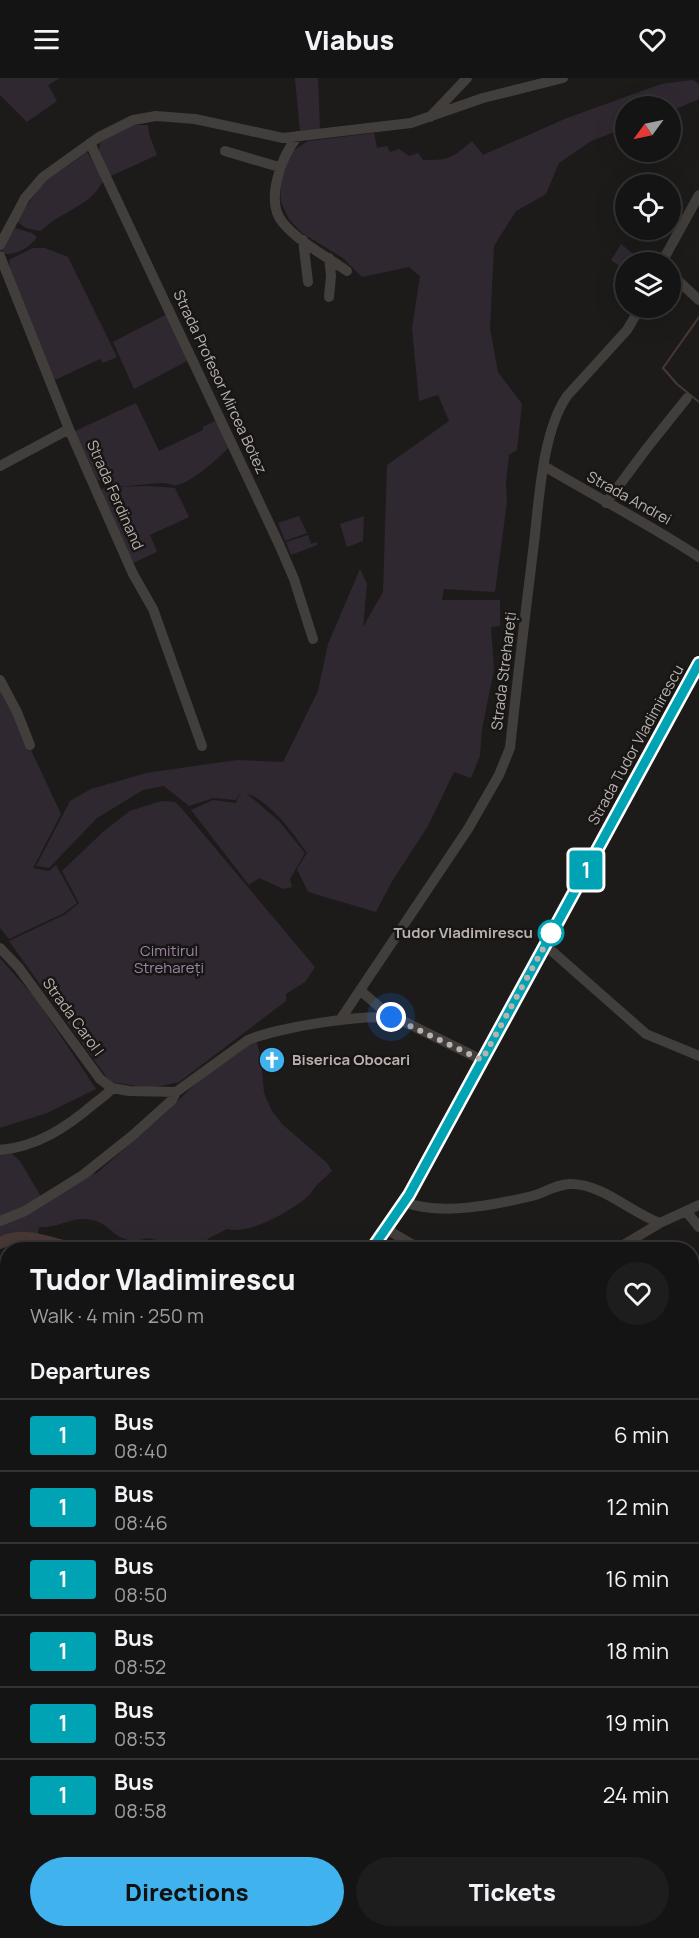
<!DOCTYPE html>
<html lang="en">
<head>
<meta charset="utf-8">
<style>
	body { margin:0; font-family:Manrope,sans-serif; background:#1e1d1d; color:#f1f3f6; height:100vh; display:flex; flex-direction:column; font-size:22px; white-space:nowrap }
	* { box-sizing:border-box; margin:0 }
	p { font-size:20px; color:#9d9ea0 }
	.icon { flex:none; width:33px; height:33px; fill:none; stroke:currentColor; stroke-width:2; stroke-linecap:round; stroke-linejoin:round }
	.map { position:relative; flex:1; overflow:hidden }
	.sheet { position:absolute; left:0px; top:1164px; width:699px; height:696px; display:flex; flex-direction:column; background:#151414; border-radius:24px 24px 0 0; box-shadow:0 6px 24px #0002,0 0 0 2px #343334 }
	.sheet>* { flex:none }
	.badge { padding:0 12px; border-radius:4px; font-size:21px; line-height:39px }
	.needle { width:39px; rotate:237deg }
	.tools { position:absolute; left:615px; top:18px; display:grid; gap:12px }
	.tools a { display:grid; place-items:center; width:66px; height:66px; border-radius:50%; background:#151414; box-shadow:0 6px 24px #0002,0 0 0 2px #343334; font-size:30px }
	.you { position:absolute; width:30px; height:30px; margin:-15px; border:4px solid #fff; border-radius:50%; background:#1a73e8; box-shadow:0 0 0 9px #1a73e833 }
	.map>.badge { position:absolute; translate:-50% -50%; box-shadow:0 0 0 3px #fff }
	h2 { padding:0 30px; font-size:22px; line-height:54px }
	.round { display:grid; place-items:center; flex:none; width:63px; height:63px; border-radius:32px; background:#1e1d1d }
	.head { display:flex; align-items:center; justify-content:space-between; height:102px; padding:0 30px }
	h1 { font-size:28px; font-weight:800; line-height:45px }
	.action { display:flex; gap:12px; margin-top:auto; padding:12px 30px }
	.action a { flex:1; height:69px; border-radius:36px; background:#40b2ee; color:#111; font-size:24px; font-weight:800; line-height:69px; text-align:center }
	.action a+a { background:#1e1d1d; color:#f1f3f6 }
	ul { padding:0; list-style:none }
	li { display:flex; align-items:center; gap:18px; height:72px; padding:0 30px; border-top:2px solid #343334 }
	li div { flex:1 }
	li b { display:block; font-size:22px }
	li em { font-style:normal }
	li .badge { min-width:66px; font-weight:700; text-align:center }
	header { display:flex; justify-content:space-between; align-items:center; height:78px; padding:0 30px; background:#151414; font-size:27px; font-weight:800 }
	.map>svg:first-child { display:block }
	.green { fill:#302831 }
	.lines { fill:none; stroke-linecap:round; stroke-linejoin:round }
	.stream { stroke:#473835; stroke-width:2 }
	.river { stroke:#473835; stroke-width:12 }
	.minor { stroke:#413e3b; stroke-width:10 }
	.major { stroke:#605b57; stroke-width:14 }
	.line-casing { stroke:#fff; stroke-width:14 }
	.line { stroke:#00a3b4; stroke-width:9 }
	.walk { stroke:#bbb2ad; stroke-width:6; stroke-dasharray:0 10.8 }
	.stop-dot { fill:#fff; stroke:#00a3b4; stroke-width:3 }
	.labels { text-anchor:middle; stroke-width:5; stroke-linejoin:round; paint-order:stroke }
	.street-label { font-size:15px; fill:#bbb2ad; stroke:#171615 }
	.stop-label { font-size:15px; font-weight:bold; fill:#bbb2ad; stroke:#171615; text-anchor:end }
	.park-label { font-size:15px; fill:#9d84a5; stroke:#171615 }
	.poi-label { font-size:15px; font-weight:bold; fill:#bbb2ad; stroke:#171615; text-anchor:start }
</style>
</head>
<body>
<header><svg class="icon" aria-label="menu" viewBox="0 0 24 24"><path d="M4 6h16M4 12h16M4 18h16"/></svg>Viabus<svg class="icon" aria-label="heart" viewBox="0 0 24 24"><path d="M12 20l-8-8c-3-5 5-10 8-4 3-6 11-1 8 4z"/></svg></header>
<div class="map">
<svg width="699" height="1860" viewBox="0 0 699 1860">
	<rect width="100%" height="100%" fill="#1c1b1a"/>
	<!-- green -->
	<path class="green" d="M0,0H60L48,7L57,23L27,44L0,17Z
		M295,0H318L320,53L300,54Z
		M693,2L699,6V21L671,33L670,28H626L625,50L591,63L559,85L546,116L516,133L494,168L490,250L498,294L522,326L517,372L509,377L506,405L507,424L495,514L444,511L442,522H500V548L491,549L494,592L482,651L480,678L471,700L454,694L428,748L391,805L376,834L308,814L297,791L307,775C293,755 270,723 246,715L279,743L305,775L290,801L292,809L284,811L259,800L249,807L191,732L213,722L236,725L241,713L236,722L213,720L189,728L164,708L143,712L97,740L49,790L36,788L70,723L91,711L146,695L237,682L283,684L318,613L328,566L360,491L367,506L363,549L383,514L387,387L449,343L438,317L419,323L412,250L420,198L409,189L362,199L343,180L302,155L289,141L281,124L280,108L291,74L308,63L374,55L377,70L387,68L390,74L399,71L409,78L418,75L423,82C450,82 451,81 472,63L483,77L567,40L661,6Z
		M130,47H148L149,56L157,77L109,99L99,75L100,64Z
		M87,74L104,101C94,123 75,129 56,141C50,144 46,149 40,153L26,150L16,143L43,105Z
		M15,150L32,155L37,159C29,170 17,177 3,176L2,170Z
		M621,166L643,184H626L625,192L611,182Z
		M33,170H45L68,179L117,279L103,285L100,281L57,301H54L10,193L9,182Z
		M167,236L189,282L134,311L113,264Z
		M136,325L159,373L203,352V349L217,342L230,368C222,378 189,406 177,407C173,408 167,405 163,405C143,405 114,414 97,401L75,353Z
		M148,408L175,410L189,439L150,457L157,474L133,485L101,416L102,411L105,409Z
		M299,438L307,455L285,463L278,445Z
		M364,438L363,463L347,469L340,446Z
		M308,457L311,466L317,464V467L291,477L286,464Z
		M0,606L61,736L33,790L49,793L56,787L77,825L64,835L9,861L0,850Z
		M161,723L175,724L183,732L315,889L305,904L286,916V923L179,1004L151,1010L110,1004L9,863L66,836L79,825L62,793L104,753L130,733Z
		M0,880L36,921L96,1011L47,1035L0,1050Z
		M255,959L261,979L264,1015L272,1033L282,1046L327,1085L332,1093C327,1098 320,1103 315,1109C312,1113 310,1117 306,1120C289,1134 249,1157 227,1151L211,1159L195,1171H168C146,1150 143,1168 125,1161C108,1155 109,1143 85,1141C69,1140 54,1151 39,1149L37,1162L0,1164V1065L20,1083L43,1122L83,1097L97,1095L162,1038L217,985Z
		M7,1444V1585L0,1590V1445Z
		M7,1616V1666L0,1661V1621Z
		M692,1718H699V1860H63L69,1852H692Z"/>
	<g class="lines">
		<!-- stream -->
		<path class="stream" d="M699,239L663,290L677,306L699,324"/>
		<!-- river -->
		<path class="river" d="M0,1165C26,1152 53,1167 79,1172
			M269,1172L271,1169L276,1172
			M692,1692L699,1693"/>
		<!-- minor -->
		<path class="minor" d="M430,39L467,0
			M298,58C282,77 264,123 283,145C299,164 327,179 347,193
			M90,65L278,464L294,501L313,561
			M225,73L279,89
			M303,162L308,204
			M0,167L25,120L43,99L99,59L133,42L156,38L195,41L283,60L411,45L483,20L563,0
			M0,178L69,351L133,496L153,531L202,668
			M662,184L699,117
			M670,195L699,222
			M329,219L331,198L329,180
			M0,388L69,351
			M544,388C596,419 649,446 699,479
			M606,425L647,370L687,320
			M0,602L17,634L30,667
			M545,867L646,956L699,978
			M0,870L19,890L100,1001L112,1010L129,1013L176,1014L248,962C276,950 373,933 401,942L482,982
			M361,913L391,939
			M340,942L468,751L499,697L510,670C517,604 525,539 533,473C539,427 541,356 567,318L627,252L640,230
			M0,1072C37,1069 67,1049 95,1025C101,1020 107,1017 112,1010
			M404,1124C441,1138 494,1127 532,1118C544,1115 559,1105 572,1106C604,1107 630,1134 660,1145L699,1127
			M686,1133L699,1149
			M0,1143L25,1133L83,1097L132,1058L172,1022L176,1014
			M386,1151L422,1172
			M615,1172L660,1145
			M692,1219L699,1215
			M692,1263L699,1272
			M692,1388L699,1399
			M692,1534L699,1525"/>
		<!-- major -->
		<path class="major" d="M371,1172L409,1117L699,585
			M0,1770L8,1761"/>
	</g>
	<g class="lines">
		<!-- line casing -->
		<g class="line-casing">
			<path id="line" d="M371,1172L409,1117L699,585"/>
		</g>
		<!-- line -->
		<use href="#line" class="line"/>
		<!-- walk -->
		<path class="walk" d="M391,939L482,982L556,847L551,855"/>
	</g>
	<!-- icons -->
	<defs>
		<g id="church-disc" transform="scale(1.35)"><circle r="9.5" fill="#40b2ee" stroke="#171615"/><path d="M-1.2-6h2.4v3.5h3.3v2.4h-3.3V6h-2.4V-.1h-3.3v-2.4h3.3Z" fill="#fff"/></g>
	</defs>
	<g fill-rule="evenodd">
		<use href="#church-disc" x="272" y="982"/>
	</g>
	<!-- markers -->
	<circle class="stop-dot" cx="551" cy="855" r="12"/>
	<g class="labels">
		<!-- street labels -->
		<g class="street-label">
			<text transform="translate(220 304) rotate(65)" y="5">Strada Profesor Mircea Botez</text>
			<text transform="translate(115 417) rotate(66)" y="5">Strada Ferdinand</text>
			<text transform="translate(629 420) rotate(29)" y="5">Strada Andrei</text>
			<text transform="translate(504 593) rotate(-83)" y="5">Strada Strehareți</text>
			<text transform="translate(636 667) rotate(-61)" y="5">Strada Tudor Vladimirescu</text>
			<text transform="translate(73 939) rotate(54)" y="5">Strada Carol I</text>
		</g>
		<!-- stop labels -->
		<g class="stop-label">
			<text x="533" y="860">Tudor Vladimirescu</text>
		</g>
		<!-- park labels -->
		<g class="park-label">
			<text x="169" y="878">Cimitirul<tspan x="169" dy="17">Strehareți</tspan></text>
		</g>
		<!-- poi labels -->
		<g class="poi-label">
			<text x="292" y="987">Biserica Obocari</text>
		</g>
	</g>
</svg>
<div class="tools">
<a><svg class="needle" viewBox="-14 -14 28 28"><path d="M0-13l5 13h-10z" fill="#e53935"/><path d="M0 13l5-13h-10z" fill="#9d9ea0"/></svg></a>
<a><svg class="icon" aria-label="locate" viewBox="0 0 24 24"><circle cx="12" cy="12" r="6"/><path d="M12 2v4M12 18v4M2 12h4M18 12h4"/></svg></a>
<a><svg class="icon" aria-label="layers" viewBox="0 0 24 24"><path d="M12 4l9 5-9 5-9-5zM3 14l9 5 9-5"/></svg></a>
</div>
<div class="you" style="left:391px;top:939px"></div>
<b class="badge" style="left:586px;top:792px;background:#00a3b4;color:#fff">1</b>
<section class="sheet">
<div class="head"><div><h1>Tudor Vladimirescu</h1><p>Walk · 4 min · 250 m</p></div><a class="round"><svg class="icon" aria-label="heart" viewBox="0 0 24 24"><path d="M12 20l-8-8c-3-5 5-10 8-4 3-6 11-1 8 4z"/></svg></a></div>
<h2>Departures</h2>
<ul>
<li><span class="badge" style="background:#00a3b4;color:#fff">1</span><div><b>Bus</b><p>08:40</p></div><em>6 min</em></li>
<li><span class="badge" style="background:#00a3b4;color:#fff">1</span><div><b>Bus</b><p>08:46</p></div><em>12 min</em></li>
<li><span class="badge" style="background:#00a3b4;color:#fff">1</span><div><b>Bus</b><p>08:50</p></div><em>16 min</em></li>
<li><span class="badge" style="background:#00a3b4;color:#fff">1</span><div><b>Bus</b><p>08:52</p></div><em>18 min</em></li>
<li><span class="badge" style="background:#00a3b4;color:#fff">1</span><div><b>Bus</b><p>08:53</p></div><em>19 min</em></li>
<li><span class="badge" style="background:#00a3b4;color:#fff">1</span><div><b>Bus</b><p>08:58</p></div><em>24 min</em></li>
</ul>
<div class="action"><a>Directions</a><a>Tickets</a></div>
</section>
</div>
</body>
</html>
